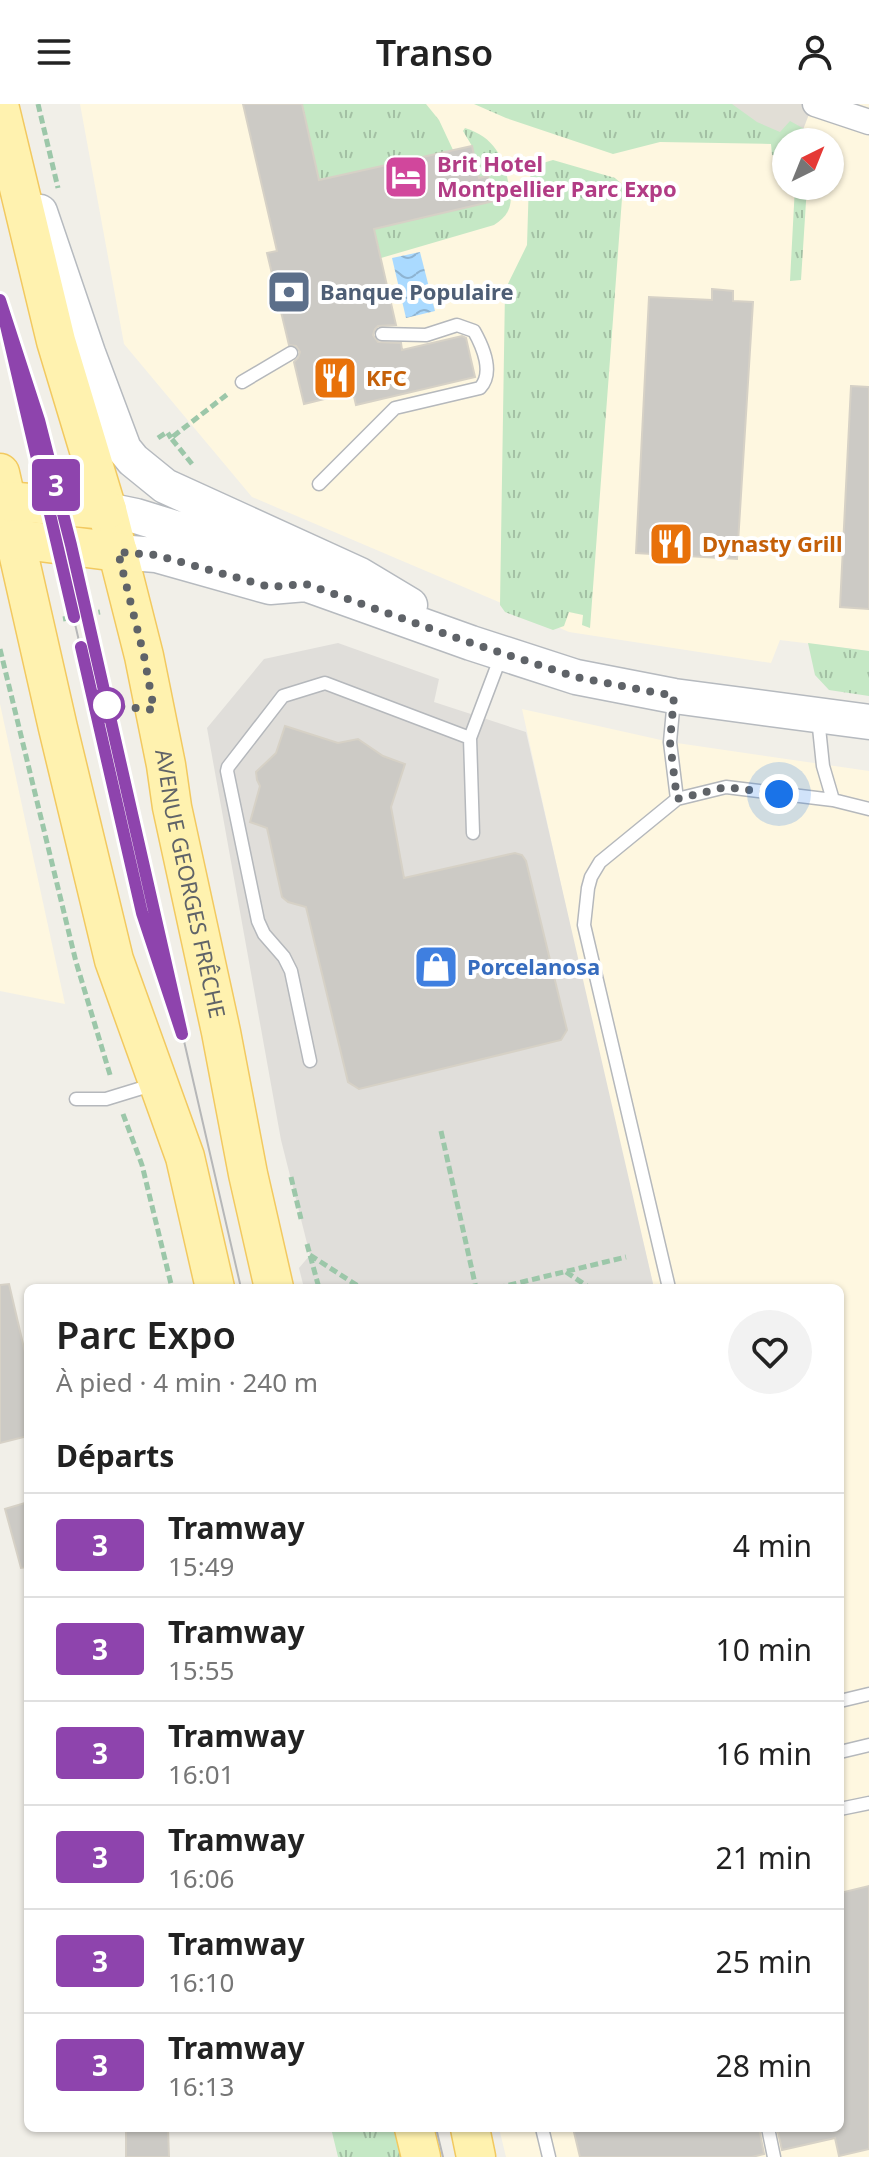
<!DOCTYPE html>
<html lang="fr">
<head>
<meta charset="utf-8">
<style>
	body { margin:0; font-family:"Noto Sans",sans-serif; background:#f2f2f2; color:#222; height:100vh; display:flex; flex-direction:column; font-size:30px; white-space:nowrap }
	* { box-sizing:border-box; margin:0 }
	p { font-size:26px; color:#767676 }
	.icon { flex:none; width:44px; height:44px; fill:none; stroke:currentColor; stroke-width:2; stroke-linecap:round; stroke-linejoin:round }
	.map { position:relative; flex:1; overflow:hidden }
	.side { position:absolute; left:24px; top:1180px; width:820px; height:848px; display:flex; flex-direction:column; background:#fff; border-radius:12px; box-shadow:0 2px 6px #0004 }
	.side>* { flex:none }
	.badge { padding:0 16px; border-radius:6px; font-size:28px; line-height:52px }
	.needle { width:52px; rotate:43deg }
	.buttons { position:absolute; left:772px; top:24px; display:grid; gap:16px }
	.buttons a { display:grid; place-items:center; width:72px; height:72px; border-radius:50%; background:#fff; box-shadow:0 2px 6px #0004; font-size:40px }
	.you { position:absolute; width:40px; height:40px; margin:-20px; border:6px solid #fff; border-radius:50%; background:#1a73e8; box-shadow:0 0 0 12px #1a73e833 }
	.map>.badge { position:absolute; translate:-50% -50%; box-shadow:0 0 0 4px #fff }
	h2 { padding:0 32px; font-size:30px; line-height:72px }
	.round { display:grid; place-items:center; flex:none; width:84px; height:84px; border-radius:42px; background:#f2f2f2 }
	.headline { display:flex; align-items:center; justify-content:space-between; height:136px; padding:0 32px }
	h1 { font-size:38px; font-weight:600; line-height:60px }
	ul { padding:0; list-style:none }
	li { display:flex; align-items:center; gap:24px; height:104px; padding:0 32px; border-top:2px solid #e0e0e0 }
	li div { flex:1 }
	li b { display:block; font-size:30px }
	li em { font-style:normal }
	li .badge { min-width:88px; font-weight:700; text-align:center }
	header { display:flex; justify-content:space-between; align-items:center; height:104px; padding:0 32px; background:#fff; font-size:36px; font-weight:600 }
	.map>svg:first-child { display:block }
	.commercial { fill:#fef7e0; fill-rule:evenodd }
	.industrial { fill:#e0deda }
	.education { fill:#e1ded6 }
	.grass { fill:url(#grass-tufts) }
	.water { fill:url(#water-waves) }
	.building { fill:#cccac5; stroke:#d6d1c6; stroke-width:2 }
	.lines { fill:none; stroke-linecap:round; stroke-linejoin:round }
	.lane-casing { stroke:#b5b8bc; stroke-width:15 }
	.street-casing { stroke:#b5b8bc; stroke-width:27 }
	.secondary-casing { stroke:#b6babf; stroke-width:37 }
	.primary-casing { stroke:#f2c960; stroke-width:41 }
	.path { stroke:#9cc7a9; stroke-width:5; stroke-dasharray:8 4; stroke-linecap:butt }
	.lane { stroke:#fff; stroke-width:12 }
	.street { stroke:#fff; stroke-width:24 }
	.secondary { stroke:#fff; stroke-width:34 }
	.primary { stroke:#fff2af; stroke-width:38 }
	.tram { stroke:#b6b7b8; stroke-width:2 }
	.line-casing { stroke:#fff; stroke-width:18 }
	.line { stroke:#8e44ad; stroke-width:12 }
	.walk { stroke:#5f6368; stroke-width:8; stroke-dasharray:0 14.4 }
	.stop-dot { fill:#fff; stroke:#8e44ad; stroke-width:4 }
	.labels { text-anchor:middle; stroke-width:8; stroke-linejoin:round; paint-order:stroke }
	.hotel-label { font-size:22px; font-weight:bold; fill:#b23c85; stroke:#fff; text-anchor:start }
	.service-label { font-size:22px; font-weight:bold; fill:#4e5e75; stroke:#fff; text-anchor:start }
	.food-label { font-size:22px; font-weight:bold; fill:#c56008; stroke:#fff; text-anchor:start }
	.street-label { font-size:22px; fill:#5f6368; stroke:#fff }
	.shop-label { font-size:22px; font-weight:bold; fill:#366cbe; stroke:#fff; text-anchor:start }
</style>
</head>
<body>
<header><svg class="icon" aria-label="menu" viewBox="0 0 24 24"><path d="M4 6h16M4 12h16M4 18h16"/></svg>Transo<svg class="icon" aria-label="person" viewBox="0 0 24 24"><circle cx="12" cy="8" r="4"/><path d="M4 21q1-7 8-7t8 7"/></svg></header>
<div class="map">
<svg width="869" height="2053" viewBox="0 0 869 2053">
	<defs>
		<pattern id="grass-tufts" width="24" height="20" patternUnits="userSpaceOnUse" patternTransform="scale(2)"><rect width="24" height="20" fill="#c5e8c5"/><path d="M3 7l-1-3M5 7V3M7 7l1-3M15 17l-1-3M17 17v-4M19 17l1-3" fill="none" stroke="#a3c0a4"/></pattern>
		<pattern id="water-waves" width="16" height="10" patternUnits="userSpaceOnUse" patternTransform="scale(2)"><rect width="16" height="10" fill="#aadaff"/><path d="M0 5q4-4 8 0t8 0" fill="none" stroke="#8eb4d2"/></pattern>
	</defs>
	<rect width="100%" height="100%" fill="#f1efe8"/>
	<!-- commercial -->
	<path class="commercial" d="M80,0H869V547L780,536L771,559L569,528L252,393L124,240ZM786,38H830V82H786Z
		M0,600L65,900L0,887Z
		M522,605L670,638L869,667V2053H506L499,2024H840V1184H654L599,952Z"/>
	<!-- industrial -->
	<path class="industrial" d="M338,539L439,575L434,598L526,628L654,1184H304L299,1164L310,1151L281,1036L207,624L264,555Z"/>
	<!-- education -->
	<path class="education" d="M621,0H813L799,36Z"/>
	<!-- grass -->
	<path class="grass" d="M302,0H426L439,16L453,46L319,76Z
		M474,0H732L757,18L780,28L790,17L810,28V38H786V54L772,51L771,40L660,38L613,50L506,14Z
		M465,24C494,33 504,53 509,82C511,92 512,98 508,107C505,113 500,117 494,121L381,154L349,161L343,132L494,97L489,72L479,74L472,42L463,27Z
		M553,56L615,74L623,81L590,524L582,521L583,511L569,508L564,522L553,526L505,508L500,501L505,186L527,141L529,76C533,63 541,59 553,56Z
		M795,82H807L801,176L790,177Z
		M808,539L869,547V592L829,586L815,571Z
		M331,2024H399L405,2053H338Z"/>
	<!-- water -->
	<path class="water" d="M420,148L435,207L406,214L392,154Z"/>
	<!-- building -->
	<path class="building" d="M243,0H302L319,76L472,42L479,74L488,72L494,97L374,125L396,221L378,222L375,225L373,231L378,238L401,239L402,246L462,232L466,234L475,273L356,301L353,288L304,300L294,258L298,254L300,248L296,242L289,241L267,149L277,147Z
		M712,185L733,187V197L753,198L737,455L636,449L649,193L712,196Z
		M851,282L869,283V505L840,503Z
		M285,622L338,639L358,635L383,652L405,660L391,703L404,774L515,749L522,751L526,757L567,926L561,936L359,985L348,978L306,803L288,798L282,793L267,724L250,718L260,682L257,676L256,668L276,649Z
		M9,1180L28,1261V1332L0,1339V1181Z
		M28,1398V1463L21,1464L5,1405Z
		M869,1782V2045L839,2052L835,2034L782,2046L777,2024H840V1789Z
		M126,2024H168L169,2053H126Z
		M573,2024H759L764,2050L752,2053H580Z"/>
	<g class="lines">
		<!-- lane casing -->
		<g class="lane-casing">
			<path id="lane" d="M242,278L291,249
				M319,380L395,304L480,284C494,269 483,243 474,227L457,221L426,231L382,230
				M674,595L670,638L677,695
				M818,614L823,662L833,696L869,705
				M473,729L470,634L501,552
				M310,957L291,867L284,853L264,830L258,817L227,667L228,663L283,592L325,579L470,634
				M76,995H106L155,980
				M669,1184L584,821L588,784L591,773L600,758L677,695L726,683L833,696
				M840,1597L869,1590
				M840,1648L869,1641
				M840,1705L869,1699
				M542,2024L549,2053
				M768,2024L774,2053"/>
		</g>
		<!-- street casing -->
		<g class="street-casing">
			<path id="street" d="M815,0L869,18"/>
		</g>
		<!-- secondary casing -->
		<g class="secondary-casing">
			<path id="secondary" d="M40,108L88,249L124,345L133,356L165,382L360,471L410,501
				M107,406L136,412L276,455L306,480L471,539L576,573L674,592L869,618
				M118,448L156,451L270,483L306,480"/>
		</g>
		<!-- primary casing -->
		<g class="primary-casing">
			<g id="primary">
				<path id="s1" d="M0,5L56,237L107,406L144,552L166,661L172,703L221,928L248,1070L274,1184"/>
				<path d="M0,369L58,624L114,856L185,1053L215,1184"/>
				<path d="M7,397L107,406"/>
				<path d="M16,435L118,448"/>
				<path d="M414,2024L421,2053"/>
				<path d="M470,2024L476,2053"/>
			</g>
		</g>
		<!-- path -->
		<path class="path" d="M38,0L58,84
			M158,334L167,328L171,334
			M192,360L171,334L229,289
			M63,515L100,508
			M0,545L76,858L111,974
			M123,1010L142,1061L172,1184
			M441,1027L476,1184
			M291,1073L301,1115
			M307,1140L319,1184
			M310,1151L361,1184
			M566,1168L590,1184
			M497,1184L626,1153"/>
		<!-- lane -->
		<use href="#lane" class="lane"/>
		<!-- street -->
		<use href="#street" class="street"/>
		<!-- secondary -->
		<use href="#secondary" class="secondary"/>
		<!-- primary -->
		<use href="#primary" class="primary"/>
		<!-- tram -->
		<path class="tram" d="M0,196L142,809L184,937L241,1184
			M31,291C61,380 77,473 98,563
			M146,774L158,828
			M436,2024L443,2053"/>
	</g>
	<g class="lines">
		<!-- line casing -->
		<g class="line-casing">
			<path id="line" d="M74,513L0,196L39,316L71,441L182,930L142,809L81,543"/>
		</g>
		<!-- line -->
		<use href="#line" class="line"/>
		<!-- walk -->
		<path class="walk" d="M107,601L154,606L144,552L118,448L156,451L270,483L306,480L471,539L576,573L674,592L670,638L677,695L726,683L779,690"/>
	</g>
	<!-- icons -->
	<defs>
		<g id="hotel-square" transform="scale(2.3)"><rect x="-9" y="-9" width="18" height="18" rx="4" fill="#d1479c" stroke="#fff"/><path d="M-6-4.5h1.5V1H6V5H4.5V3h-9V5H-6ZM-4 0a1.8 1.8 0 1 1 3.6 0ZM.5 0V-2.5h3Q6-2.5 6 0Z" fill="#fff"/></g>
		<g id="bank-square" transform="scale(2.3)"><rect x="-9" y="-9" width="18" height="18" rx="4" fill="#5c6f8a" stroke="#fff"/><path d="M-6-4H6V4H-6ZM0-2.3a2.3 2.3 0 1 0 0 4.6a2.3 2.3 0 1 0 0-4.6Z" fill="#fff"/></g>
		<g id="restaurant-square" transform="scale(2.3)"><rect x="-9" y="-9" width="18" height="18" rx="4" fill="#e8710a" stroke="#fff"/><path d="M-5-6h1v4h1v-4h1v4h1v-4h1v5L-1.5 .5V6h-2V.5L-5-1ZM5-6V6H3V1.5H1.5Q1.5-4 5-6Z" fill="#fff"/></g>
		<g id="shop-square" transform="scale(2.3)"><rect x="-9" y="-9" width="18" height="18" rx="4" fill="#3f7fe0" stroke="#fff"/><path d="M-5-2.5h2.3a2.7 3.5 0 0 1 5.4 0H5L5.5 6h-11ZM-1.5-2.5h3a1.5 2.3 0 0 0-3 0Z" fill="#fff"/></g>
	</defs>
	<g fill-rule="evenodd">
		<use href="#hotel-square" x="406" y="73"/>
		<use href="#bank-square" x="289" y="188"/>
		<use href="#restaurant-square" x="335" y="274"/>
		<use href="#restaurant-square" x="671" y="440"/>
		<use href="#shop-square" x="436" y="863"/>
	</g>
	<!-- markers -->
	<circle class="stop-dot" cx="107" cy="601" r="16"/>
	<g class="labels">
		<!-- hotel labels -->
		<g class="hotel-label">
			<text x="437" y="68">Brit Hotel<tspan x="437" dy="25">Montpellier Parc Expo</tspan></text>
		</g>
		<!-- service labels -->
		<g class="service-label">
			<text x="320" y="196">Banque Populaire</text>
		</g>
		<!-- food labels -->
		<g class="food-label">
			<text x="366" y="282">KFC</text>
			<text x="702" y="448">Dynasty Grill</text>
		</g>
		<!-- street labels -->
		<g class="street-label">
			<text dy="8" stroke="none"><textPath href="#s1" startOffset="798">AVENUE GEORGES FRÊCHE</textPath></text>
		</g>
		<!-- shop labels -->
		<g class="shop-label">
			<text x="467" y="871">Porcelanosa</text>
		</g>
	</g>
</svg>
<div class="buttons">
<a><svg class="needle" viewBox="-14 -14 28 28"><path d="M0-13l5 13h-10z" fill="#e53935"/><path d="M0 13l5-13h-10z" fill="#767676"/></svg></a>
</div>
<div class="you" style="left:779px;top:690px"></div>
<b class="badge" style="left:56px;top:381px;background:#8e44ad;color:#fff">3</b>
<section class="side">
<div class="headline"><div><h1>Parc Expo</h1><p>À pied · 4 min · 240 m</p></div><a class="round"><svg class="icon" aria-label="heart" viewBox="0 0 24 24"><path d="M12 20l-8-8c-3-5 5-10 8-4 3-6 11-1 8 4z"/></svg></a></div>
<h2>Départs</h2>
<ul>
<li><span class="badge" style="background:#8e44ad;color:#fff">3</span><div><b>Tramway</b><p>15:49</p></div><em>4 min</em></li>
<li><span class="badge" style="background:#8e44ad;color:#fff">3</span><div><b>Tramway</b><p>15:55</p></div><em>10 min</em></li>
<li><span class="badge" style="background:#8e44ad;color:#fff">3</span><div><b>Tramway</b><p>16:01</p></div><em>16 min</em></li>
<li><span class="badge" style="background:#8e44ad;color:#fff">3</span><div><b>Tramway</b><p>16:06</p></div><em>21 min</em></li>
<li><span class="badge" style="background:#8e44ad;color:#fff">3</span><div><b>Tramway</b><p>16:10</p></div><em>25 min</em></li>
<li><span class="badge" style="background:#8e44ad;color:#fff">3</span><div><b>Tramway</b><p>16:13</p></div><em>28 min</em></li>
</ul>
</section>
</div>
</body>
</html>
